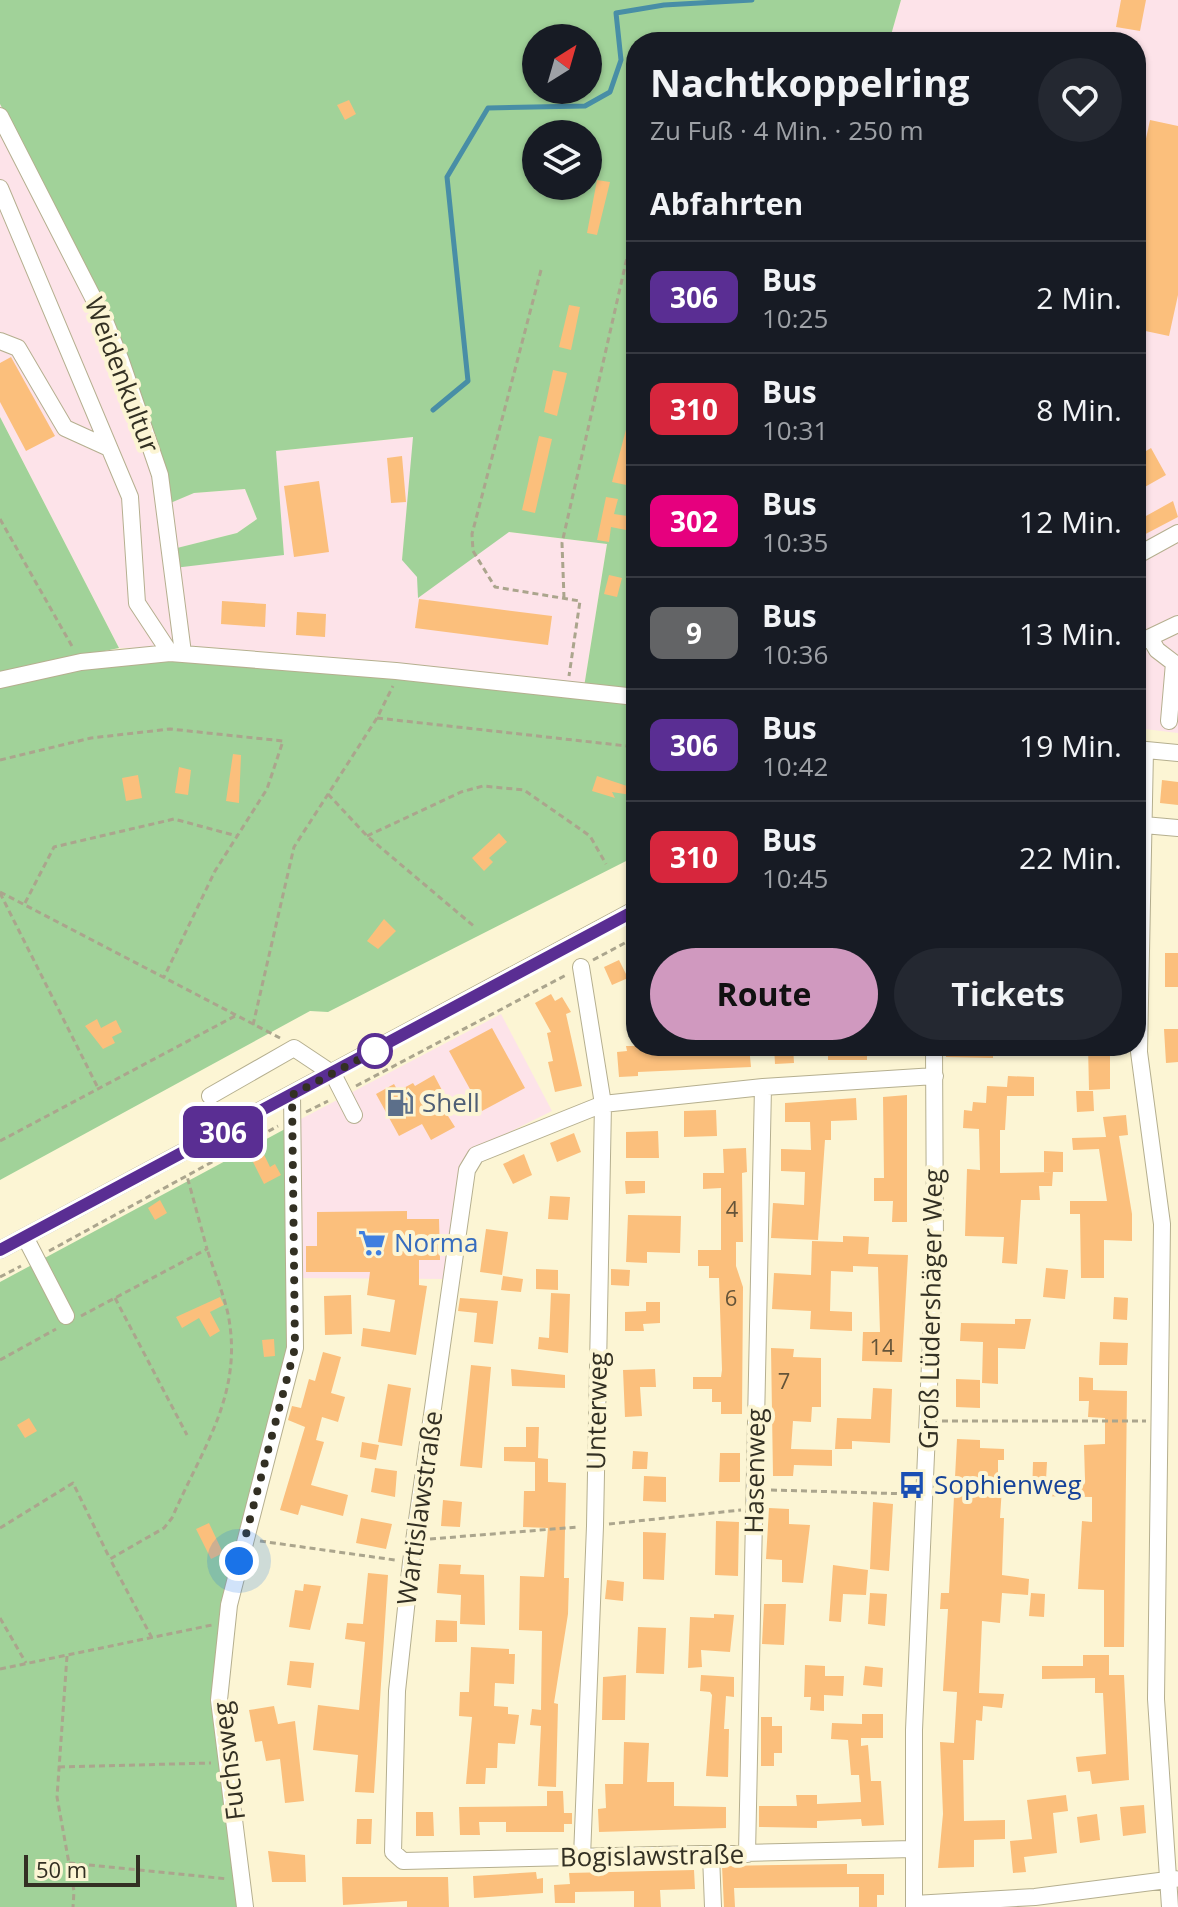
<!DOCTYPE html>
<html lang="de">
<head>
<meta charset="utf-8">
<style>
	body { margin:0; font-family:"Open Sans",sans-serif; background:#242831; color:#f1f3f6; height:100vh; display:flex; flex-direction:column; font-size:30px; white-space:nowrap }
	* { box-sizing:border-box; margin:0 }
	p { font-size:26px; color:#9ea1a6 }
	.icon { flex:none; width:44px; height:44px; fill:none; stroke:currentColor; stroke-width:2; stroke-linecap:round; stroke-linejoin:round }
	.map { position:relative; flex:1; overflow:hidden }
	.panel { position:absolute; left:626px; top:32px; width:520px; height:1024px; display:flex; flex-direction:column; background:#171b24; border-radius:32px; box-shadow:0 2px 6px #0004 }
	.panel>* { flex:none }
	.badge { padding:0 16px; border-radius:12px; font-size:28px; line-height:52px }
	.needle { width:52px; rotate:37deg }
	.buttons { position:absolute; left:522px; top:24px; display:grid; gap:16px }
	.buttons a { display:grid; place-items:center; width:80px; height:80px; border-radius:50%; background:#171b24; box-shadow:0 2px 6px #0004; font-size:40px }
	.scale { position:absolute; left:24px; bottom:20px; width:116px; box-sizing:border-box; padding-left:8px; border:4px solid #333023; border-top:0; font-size:22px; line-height:28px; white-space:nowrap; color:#333023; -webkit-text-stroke:6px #fcf5d4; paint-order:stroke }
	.you { position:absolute; width:40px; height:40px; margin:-20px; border:6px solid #fff; border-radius:50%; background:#1a73e8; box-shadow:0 0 0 12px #1a73e833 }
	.map>.badge { position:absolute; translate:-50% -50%; box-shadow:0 0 0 4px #fff }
	h2 { padding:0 24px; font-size:30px; line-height:72px }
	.round { display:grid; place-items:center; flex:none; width:84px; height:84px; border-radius:42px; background:#242831 }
	.headline { display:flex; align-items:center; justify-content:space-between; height:136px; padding:0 24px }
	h1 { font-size:38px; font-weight:700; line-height:60px }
	.action { display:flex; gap:16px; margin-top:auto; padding:16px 24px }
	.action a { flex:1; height:92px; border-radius:48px; background:#d099bf; color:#111; font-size:32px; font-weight:700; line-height:92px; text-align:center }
	.action a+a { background:#242831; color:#f1f3f6 }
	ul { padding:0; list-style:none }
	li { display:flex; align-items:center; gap:24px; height:112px; padding:0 24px; border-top:2px solid #363941 }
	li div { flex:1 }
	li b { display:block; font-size:30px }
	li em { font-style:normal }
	li .badge { min-width:88px; font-weight:700; text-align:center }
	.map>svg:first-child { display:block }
	.commercial { fill:#fde3e9 }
	.green { fill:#a1d299; fill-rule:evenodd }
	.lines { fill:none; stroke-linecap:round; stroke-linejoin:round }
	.stream { stroke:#488ea6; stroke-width:5 }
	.building { fill:#fbbf7c }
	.minor-casing { stroke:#b5af8f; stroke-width:18 }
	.path { stroke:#aba58d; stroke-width:3; stroke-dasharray:6 4; stroke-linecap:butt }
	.minor { stroke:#fff; stroke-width:16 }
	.line-casing { stroke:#fff; stroke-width:18 }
	.line { stroke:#5a2e93; stroke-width:12 }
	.walk { stroke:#333023; stroke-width:8; stroke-dasharray:0 14.4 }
	.stop-dot { fill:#fff; stroke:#5a2e93; stroke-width:4 }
	.labels { text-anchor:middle; stroke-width:8; stroke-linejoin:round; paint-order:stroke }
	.number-label { font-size:22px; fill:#655439 }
	.street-label { font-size:26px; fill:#333023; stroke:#fcf5d4 }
	.service-label { font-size:26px; fill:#4e5e75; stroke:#fcf5d4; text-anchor:start }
	.shop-label { font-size:26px; fill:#366cbe; stroke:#fcf5d4; text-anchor:start }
	.transit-label { font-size:26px; fill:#164399; stroke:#fcf5d4; text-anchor:start }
</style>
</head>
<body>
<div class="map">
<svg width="1178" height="1907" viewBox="0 0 1178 1907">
	<rect width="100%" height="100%" fill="#fcf5d4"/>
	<!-- commercial -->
	<path class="commercial" d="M901,0H1178V733L1136,728V42H889Z
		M0,104L115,329L169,503L194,493L245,489L257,519L237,533L174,549L284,554L275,451L414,437L402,560L509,532L607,544L584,687L380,661L207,647L119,648L0,417Z
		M501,1014L552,1111L471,1151L446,1279L296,1278L299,1120Z"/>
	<!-- green -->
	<path class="green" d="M0,0H901L889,42H636V691L584,687L607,544L509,532L418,598L417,577L402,560L413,437L276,451L284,555L174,568L173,549L237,533L257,519L245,489L194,493L168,504L115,329L0,104ZM536,38H588V90H536ZM536,134H588V186H536Z
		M0,417L119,648L0,673Z
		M153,660L260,663L636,703V856L328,1012L310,1011L0,1180V687L96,667Z
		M285,1129L295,1348L244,1539L219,1700L245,1907H0V1282Z"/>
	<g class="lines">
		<!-- stream -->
		<path class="stream" d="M433,410L468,381L447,177L488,108L585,106L610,92L621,60L616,13L664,5L752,0"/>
	</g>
	<!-- building -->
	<path class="building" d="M1121,0H1146L1140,31L1116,27Z
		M349,100L356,114L345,120L337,105Z
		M1150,120L1178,126V295L1169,336L1136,329V185Z
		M597,180L610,182L597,235L587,233Z
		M569,305L580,307L571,350L559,347Z
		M11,357L55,436L26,451L0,402V363Z
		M553,370L567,373L557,416L544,412Z
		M631,411H636V487L612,482Z
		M539,436L552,439L535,513L522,510Z
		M1151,448L1166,475L1136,492V457Z
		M402,456L406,502L391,503L387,458Z
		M319,481L329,552L294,557L284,486Z
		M606,497L618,499L614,514L634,517L631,531L611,527L609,542L597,540Z
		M1136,498L1146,516L1173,501L1178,517L1136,539Z
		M609,575L622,578L617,597L604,594Z
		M419,599L552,616L548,645L415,628Z
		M222,601L266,604L265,627L221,624Z
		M297,612L326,614L325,637L296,635Z
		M233,754L241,755L239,803L226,801Z
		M179,767L191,770L188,795L175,793Z
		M138,775L142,798L126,801L122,778Z
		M597,776L633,788L631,795L612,792L615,798L592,791Z
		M1162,780L1178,782V805L1160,803Z
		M499,833L507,842L489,858L493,862L484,871L472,858Z
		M384,919L396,931L378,949L367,941Z
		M1165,953H1178V987H1165Z
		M619,960L628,978L612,985L604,967Z
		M551,994L555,1001L562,997L571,1012L566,1014L582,1086L555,1092L548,1062L553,1061L547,1033L551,1032L535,1003Z
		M97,1019L101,1028L116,1020L122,1032L112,1037L115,1043L103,1049L85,1026Z
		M492,1028L525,1088L482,1111L449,1051Z
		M1164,1029H1178V1062L1166,1063Z
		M626,1046H749L751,1067L638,1072V1076L619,1077L617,1052L627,1051Z
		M774,1046H793L794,1063L775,1064Z
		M828,1046H867V1060H828Z
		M946,1046H993V1058L946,1057Z
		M1088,1046H1110V1089L1089,1090Z
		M434,1075L454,1113L448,1116L455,1127L431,1140L422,1124L399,1136L376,1094L394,1084L398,1091L413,1083L415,1086Z
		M1008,1076L1034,1077V1096H1007L1005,1130H1000V1173L1053,1172L1052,1186H1039L1040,1200H1021L1017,1264L1002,1263L1004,1237L965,1236L967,1169L980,1170L979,1129L963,1128L964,1110L972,1111L973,1102L986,1103L987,1086L1007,1087Z
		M1076,1091H1093L1094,1111L1077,1112Z
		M907,1095V1222H892L893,1201H874V1178H884L883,1097Z
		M856,1098L857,1120L831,1121V1140H825L818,1240L771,1238L773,1203L804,1205L805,1172L781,1171V1149L811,1150L810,1122H785V1103Z
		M716,1110L717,1136L684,1137V1111Z
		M1126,1115L1128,1135L1119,1136L1132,1214V1241L1104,1240V1278H1081L1080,1214H1070V1201H1107L1099,1149L1073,1150L1072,1138L1106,1137L1103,1117Z
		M658,1131L659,1158H626V1132Z
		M574,1133L581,1152L557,1162L550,1143Z
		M259,1144L270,1167L275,1164L281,1175L264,1184L247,1150Z
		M746,1148L747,1172L742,1173L743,1242H736V1266L743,1287L742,1414H721V1402H712V1389H693V1377H721L722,1370L719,1278H709V1266H698V1250H721V1188L703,1189V1173H724L723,1149Z
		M1044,1151L1063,1152V1172H1044Z
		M524,1154L532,1175L513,1184L503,1164Z
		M625,1181H645V1193L626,1194Z
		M550,1196L570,1197L568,1220L548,1219Z
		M160,1200L167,1213L155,1220L148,1208Z
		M407,1211V1219H439L440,1260H419V1285L427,1286L416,1355L361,1346L363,1328L390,1332L395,1300L367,1295L370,1272H306V1246H317V1212Z
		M628,1215L681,1216L680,1253L647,1252V1263L626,1262Z
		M486,1229L508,1232L502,1275L480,1272Z
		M843,1236L869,1237L868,1254L908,1255L902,1362L862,1361L863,1332H880L878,1267L853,1266V1272L831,1271L830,1311L852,1312V1331L810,1329L811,1311L772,1309L774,1273L811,1275L812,1241L843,1242Z
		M1046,1268L1068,1270L1065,1299L1043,1297Z
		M536,1269L558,1270V1290L536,1289Z
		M611,1269L630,1270L629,1286L611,1285Z
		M503,1276L523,1279L521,1292L501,1290Z
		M551,1293L570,1294L568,1353L538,1349L539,1337L549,1338Z
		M351,1295L352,1334L325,1335L324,1296Z
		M220,1297L224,1305L210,1312L220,1331L210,1337L199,1318L182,1328L176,1317Z
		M1114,1297L1128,1298L1127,1320L1113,1319Z
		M460,1298L498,1301L493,1344L474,1342L477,1313L458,1311Z
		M646,1302H660V1323L643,1324L644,1331H625V1312L646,1311Z
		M1015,1319H1031L1025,1349L998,1348V1384L982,1383L983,1342L960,1341L961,1323L1015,1324Z
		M274,1339L275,1356L264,1357L262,1340Z
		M1100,1342L1128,1343L1127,1365H1099Z
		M771,1348L794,1349L793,1357L821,1358V1407H812L811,1422L793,1421L791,1449L832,1450V1466L794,1465L793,1476H773Z
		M323,1352L341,1357L331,1393L345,1397L338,1422L322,1417L316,1440L324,1442L311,1485L348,1495L343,1516L301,1505L298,1515L280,1510L305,1427L288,1420L292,1406L301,1408L309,1379L315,1381Z
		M471,1365L491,1367L482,1468L460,1466Z
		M511,1369L565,1375V1388L512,1386Z
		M655,1369L656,1387H640L642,1416L625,1417L623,1370Z
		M1079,1377L1093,1378V1390L1127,1391L1124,1647H1104V1590L1078,1589L1082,1521L1092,1522V1497L1032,1496L1033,1462H1047L1046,1480H1085L1084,1445L1105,1444V1418L1088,1417L1089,1401H1079Z
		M956,1379L980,1380V1408L956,1407Z
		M388,1384L411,1388L402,1446L378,1442Z
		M873,1388L892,1389L890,1443L852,1441V1449H835L837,1418L871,1419Z
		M29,1418L37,1431L25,1438L17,1425Z
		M526,1427H539L538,1458L548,1459V1482L566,1483L564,1578H569L568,1614L554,1703L558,1704L556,1787L538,1786L541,1726L530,1725L532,1709L541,1710L542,1631L519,1630L520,1576L544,1577L548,1528L523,1527L524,1491H535V1462L504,1461V1447H526Z
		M957,1439L980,1440V1448L1004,1449V1460H998V1487H1002L1000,1518H1004L1002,1575L1029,1579L1028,1595L1002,1593L1000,1623L982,1621L979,1693L1004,1694L1002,1708L983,1706L982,1721L976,1720L974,1760H963L964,1821L1005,1820V1839L974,1840V1867L938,1868L943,1814L940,1742L954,1743L957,1692L943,1691L948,1609H940L941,1593H949Z
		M362,1442L379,1445L376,1460L360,1457Z
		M633,1451L648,1452L647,1469H632Z
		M720,1453H740V1482H719Z
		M375,1468L397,1471L395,1497L371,1492Z
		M644,1476L666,1477V1502L643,1501Z
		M443,1500L462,1502L460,1527L441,1526Z
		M873,1502L893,1504L889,1571L870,1569Z
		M769,1508L789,1509V1524L810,1525L803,1583L782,1582V1560L766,1559Z
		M361,1518L392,1524L386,1549L356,1543Z
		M716,1521L739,1522L738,1576L715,1575Z
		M209,1523L223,1553L211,1559L196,1529Z
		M643,1532L666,1533L664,1580L643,1579Z
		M439,1564L461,1565L460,1574L484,1575L485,1625L460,1624L461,1595L437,1593Z
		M833,1565L868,1570L866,1595L843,1594L841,1622L829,1621Z
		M368,1573L388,1575L374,1793L355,1792L358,1755L313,1750L318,1705L359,1710L365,1642L345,1639L347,1623L363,1624Z
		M607,1580L624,1582L623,1601L605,1599Z
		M304,1584L321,1586L310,1630L289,1627L295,1590L303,1591Z
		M870,1593L887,1594L885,1626L868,1624Z
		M1031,1593L1045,1594L1044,1617L1029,1616Z
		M764,1604H786L784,1645L762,1644Z
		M714,1614L734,1615L730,1652L701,1650L702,1667L688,1668L690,1617L714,1618Z
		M436,1620L457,1621V1642H435Z
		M638,1627L666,1628L664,1674L636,1673Z
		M471,1647L509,1649V1654H515L514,1684L495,1683L494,1706L508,1707V1714L519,1715L515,1744L498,1743L497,1768H486L485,1784H466L472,1717L459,1716L460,1692H469Z
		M1083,1655H1109V1675H1124L1129,1780L1092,1784L1090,1771L1078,1772L1076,1757L1106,1754L1103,1693H1095V1678L1042,1679V1666H1083Z
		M290,1661L314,1663L311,1688L287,1685Z
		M805,1665L825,1666V1676H844L843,1696L824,1695V1711L810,1710L811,1697H804Z
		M865,1666L883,1668L882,1687L863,1685Z
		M626,1675L625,1720H602L603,1677Z
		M701,1675L734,1677V1697L726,1696L724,1729H729L728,1777L706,1776L712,1695L710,1692L700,1691Z
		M274,1706L278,1724L295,1721L304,1801L285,1803L280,1759L266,1761L262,1741L255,1742L249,1710Z
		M862,1714H883V1738H861V1746L868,1745L871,1781H881L884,1825L862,1826L861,1819L817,1821V1828L759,1827V1806H797L796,1795H817V1804L861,1802L859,1775H851L848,1740L831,1739L832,1723L862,1724Z
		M761,1717H772V1726H782V1753H774V1766H761Z
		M624,1742L649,1743L647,1782H674V1806L726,1807V1828L599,1832L598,1809L606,1808L605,1784H623Z
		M547,1791H563L564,1813H572V1824H564V1832H506V1822H479L480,1835H460L459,1807L547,1806Z
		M1066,1795L1068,1811L1053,1813L1057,1853L1024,1857L1026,1872L1013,1873L1010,1841L1032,1839L1027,1800Z
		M1144,1805L1146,1833L1123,1836L1120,1807Z
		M416,1812H433L434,1836H416Z
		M1097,1814L1100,1840L1080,1843L1077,1817Z
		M357,1819H372L371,1844H356Z
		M268,1851L305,1855L306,1882H272Z
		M847,1864V1874H884V1895H877V1907H859V1887L734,1888L735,1907H724L722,1866Z
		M694,1870L695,1889L660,1890L661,1907H634V1891L575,1892V1903H555L554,1885L570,1884L569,1873Z
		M536,1872L537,1879L543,1878V1893L474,1898L473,1876Z
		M342,1877H448L449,1907H407V1901L343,1905Z"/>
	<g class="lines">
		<!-- minor casing -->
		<g class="minor-casing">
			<path id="minor" d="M0,116L105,321L121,361L160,475L183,653
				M0,188L130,497L137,603L170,653
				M0,341L18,348L65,428L109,448
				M1136,556L1178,533
				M1150,638L1157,650L1174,663L1169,721
				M1136,644L1178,624
				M0,680L81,662L170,653L396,671L636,697
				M1136,749L1178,753
				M1145,750L1139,1052L1162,1224L1156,1699L1170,1907
				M1144,825L1178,828
				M581,967L603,1104L595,1526L582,1857
				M210,1096L294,1048L333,1074L354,1115
				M25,1237L66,1316
				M0,1250L636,909
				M913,1849L403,1861L393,1852L397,1691L411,1562L467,1170L476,1155L603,1104L763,1087L935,1076
				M747,1854L763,1087
				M711,1855L713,1907
				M914,1904L1035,1897L1175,1879
				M245,1907L219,1700L229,1605L295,1348L292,1095
				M914,1907V1730L935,1249L934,1046"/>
		</g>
		<!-- path -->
		<path class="path" d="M541,270L472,534L473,551L495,587L580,601L569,676
			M0,519L73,648
			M564,598L562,543L636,218
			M377,718L636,747
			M0,760L91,738L170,729L283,741L267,789L215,871L164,977
			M328,794L367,836L476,928
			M367,836L461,792L483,786L524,790L590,836L606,864
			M0,892L280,1038
			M0,893L98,1088
			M25,903L54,847L174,819L237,836
			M593,960L636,937
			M253,1025L294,847L377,718L393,686
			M356,1086L568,974
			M306,1112L328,1101
			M0,1141L235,1016
			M49,1251L278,1126
			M0,1277L21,1266
			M115,1298L187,1435
			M81,1316L207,1249L187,1176
			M0,1360L56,1329
			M942,1421H1146
			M771,1490L911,1494
			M609,1524L741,1510
			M0,1528L73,1483L110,1559
			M430,1539L578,1527
			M260,1541L395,1560
			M0,1618L26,1663
			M152,1638L110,1559L164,1528L172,1518C202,1448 244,1394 228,1314C223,1292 214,1271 207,1249
			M67,1656L57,1797L74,1891L73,1907
			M0,1669L212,1625
			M59,1767L211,1763
			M69,1863L228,1879"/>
		<!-- minor -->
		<use href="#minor" class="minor"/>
	</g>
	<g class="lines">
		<!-- line casing -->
		<g class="line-casing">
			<path id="line" d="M0,1250L636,910"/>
		</g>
		<!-- line -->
		<use href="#line" class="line"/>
		<!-- walk -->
		<path class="walk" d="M239,1561L295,1348L292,1095L375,1051"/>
	</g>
	<!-- icons -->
	<defs>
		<g id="fuel-bare" transform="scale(2.16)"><path d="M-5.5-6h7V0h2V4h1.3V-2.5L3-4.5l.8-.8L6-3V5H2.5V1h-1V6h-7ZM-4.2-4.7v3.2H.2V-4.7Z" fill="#5c6f8a" stroke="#fcf5d4" stroke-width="2.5" paint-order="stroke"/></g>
		<g id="supermarket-bare" transform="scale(2.16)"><path d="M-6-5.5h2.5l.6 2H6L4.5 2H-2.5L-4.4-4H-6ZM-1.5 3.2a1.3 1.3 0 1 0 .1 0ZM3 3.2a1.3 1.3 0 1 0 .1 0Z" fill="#3f7fe0" stroke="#fcf5d4" stroke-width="2.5" paint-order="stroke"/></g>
		<g id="bus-bare" transform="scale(2.16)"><path d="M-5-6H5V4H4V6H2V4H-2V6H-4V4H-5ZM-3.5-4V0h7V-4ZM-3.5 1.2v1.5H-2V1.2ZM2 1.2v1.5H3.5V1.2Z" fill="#1a4fb4" stroke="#fcf5d4" stroke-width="2.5" paint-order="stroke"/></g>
	</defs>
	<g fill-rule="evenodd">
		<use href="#fuel-bare" x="400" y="1103"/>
		<use href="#supermarket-bare" x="372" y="1243"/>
		<use href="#bus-bare" x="912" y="1485"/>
	</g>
	<!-- markers -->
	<circle class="stop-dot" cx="375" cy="1051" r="16"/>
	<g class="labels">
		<!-- number labels -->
		<g class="number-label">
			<text x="732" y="1217">4</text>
			<text x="731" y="1306">6</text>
			<text x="882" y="1355">14</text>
			<text x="784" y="1389">7</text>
		</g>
		<!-- street labels -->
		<g class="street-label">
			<text transform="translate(122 375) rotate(69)" y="9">Weidenkultur</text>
			<text transform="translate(931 1309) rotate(-89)" y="9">Groß Lüdershäger Weg</text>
			<text transform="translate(597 1411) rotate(-89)" y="9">Unterweg</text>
			<text transform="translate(755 1471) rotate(-89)" y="9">Hasenweg</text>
			<text transform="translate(420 1508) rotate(-82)" y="9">Wartislawstraße</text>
			<text transform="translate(229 1761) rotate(-97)" y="9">Fuchsweg</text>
			<text transform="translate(652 1856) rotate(-1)" y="9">Bogislawstraße</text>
		</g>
		<!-- service labels -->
		<g class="service-label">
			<text x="422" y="1112">Shell</text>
		</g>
		<!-- shop labels -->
		<g class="shop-label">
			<text x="394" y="1252">Norma</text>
		</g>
		<!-- transit labels -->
		<g class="transit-label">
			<text x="934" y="1494">Sophienweg</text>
		</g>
	</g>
</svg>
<div class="buttons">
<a><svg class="needle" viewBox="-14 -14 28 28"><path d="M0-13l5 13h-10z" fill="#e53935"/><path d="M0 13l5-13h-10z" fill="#9ea1a6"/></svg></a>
<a><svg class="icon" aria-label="layers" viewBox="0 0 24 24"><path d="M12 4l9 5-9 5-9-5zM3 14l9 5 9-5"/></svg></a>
</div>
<div class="scale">50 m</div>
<div class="you" style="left:239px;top:1561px"></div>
<b class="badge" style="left:223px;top:1132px;background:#5a2e93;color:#fff">306</b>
<section class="panel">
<div class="headline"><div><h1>Nachtkoppelring</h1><p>Zu Fuß · 4 Min. · 250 m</p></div><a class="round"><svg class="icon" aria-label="heart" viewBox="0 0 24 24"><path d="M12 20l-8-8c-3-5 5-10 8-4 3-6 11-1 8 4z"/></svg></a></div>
<h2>Abfahrten</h2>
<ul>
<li><span class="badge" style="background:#5a2e93;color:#fff">306</span><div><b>Bus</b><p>10:25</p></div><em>2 Min.</em></li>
<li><span class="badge" style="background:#d7263d;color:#fff">310</span><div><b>Bus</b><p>10:31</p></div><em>8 Min.</em></li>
<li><span class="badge" style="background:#e6007e;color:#fff">302</span><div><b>Bus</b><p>10:35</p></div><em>12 Min.</em></li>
<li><span class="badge" style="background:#636466;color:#fff">9</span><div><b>Bus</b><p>10:36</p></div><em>13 Min.</em></li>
<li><span class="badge" style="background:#5a2e93;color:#fff">306</span><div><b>Bus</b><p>10:42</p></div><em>19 Min.</em></li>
<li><span class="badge" style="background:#d7263d;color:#fff">310</span><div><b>Bus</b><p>10:45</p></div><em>22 Min.</em></li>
</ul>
<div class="action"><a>Route</a><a>Tickets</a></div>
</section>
</div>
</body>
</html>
